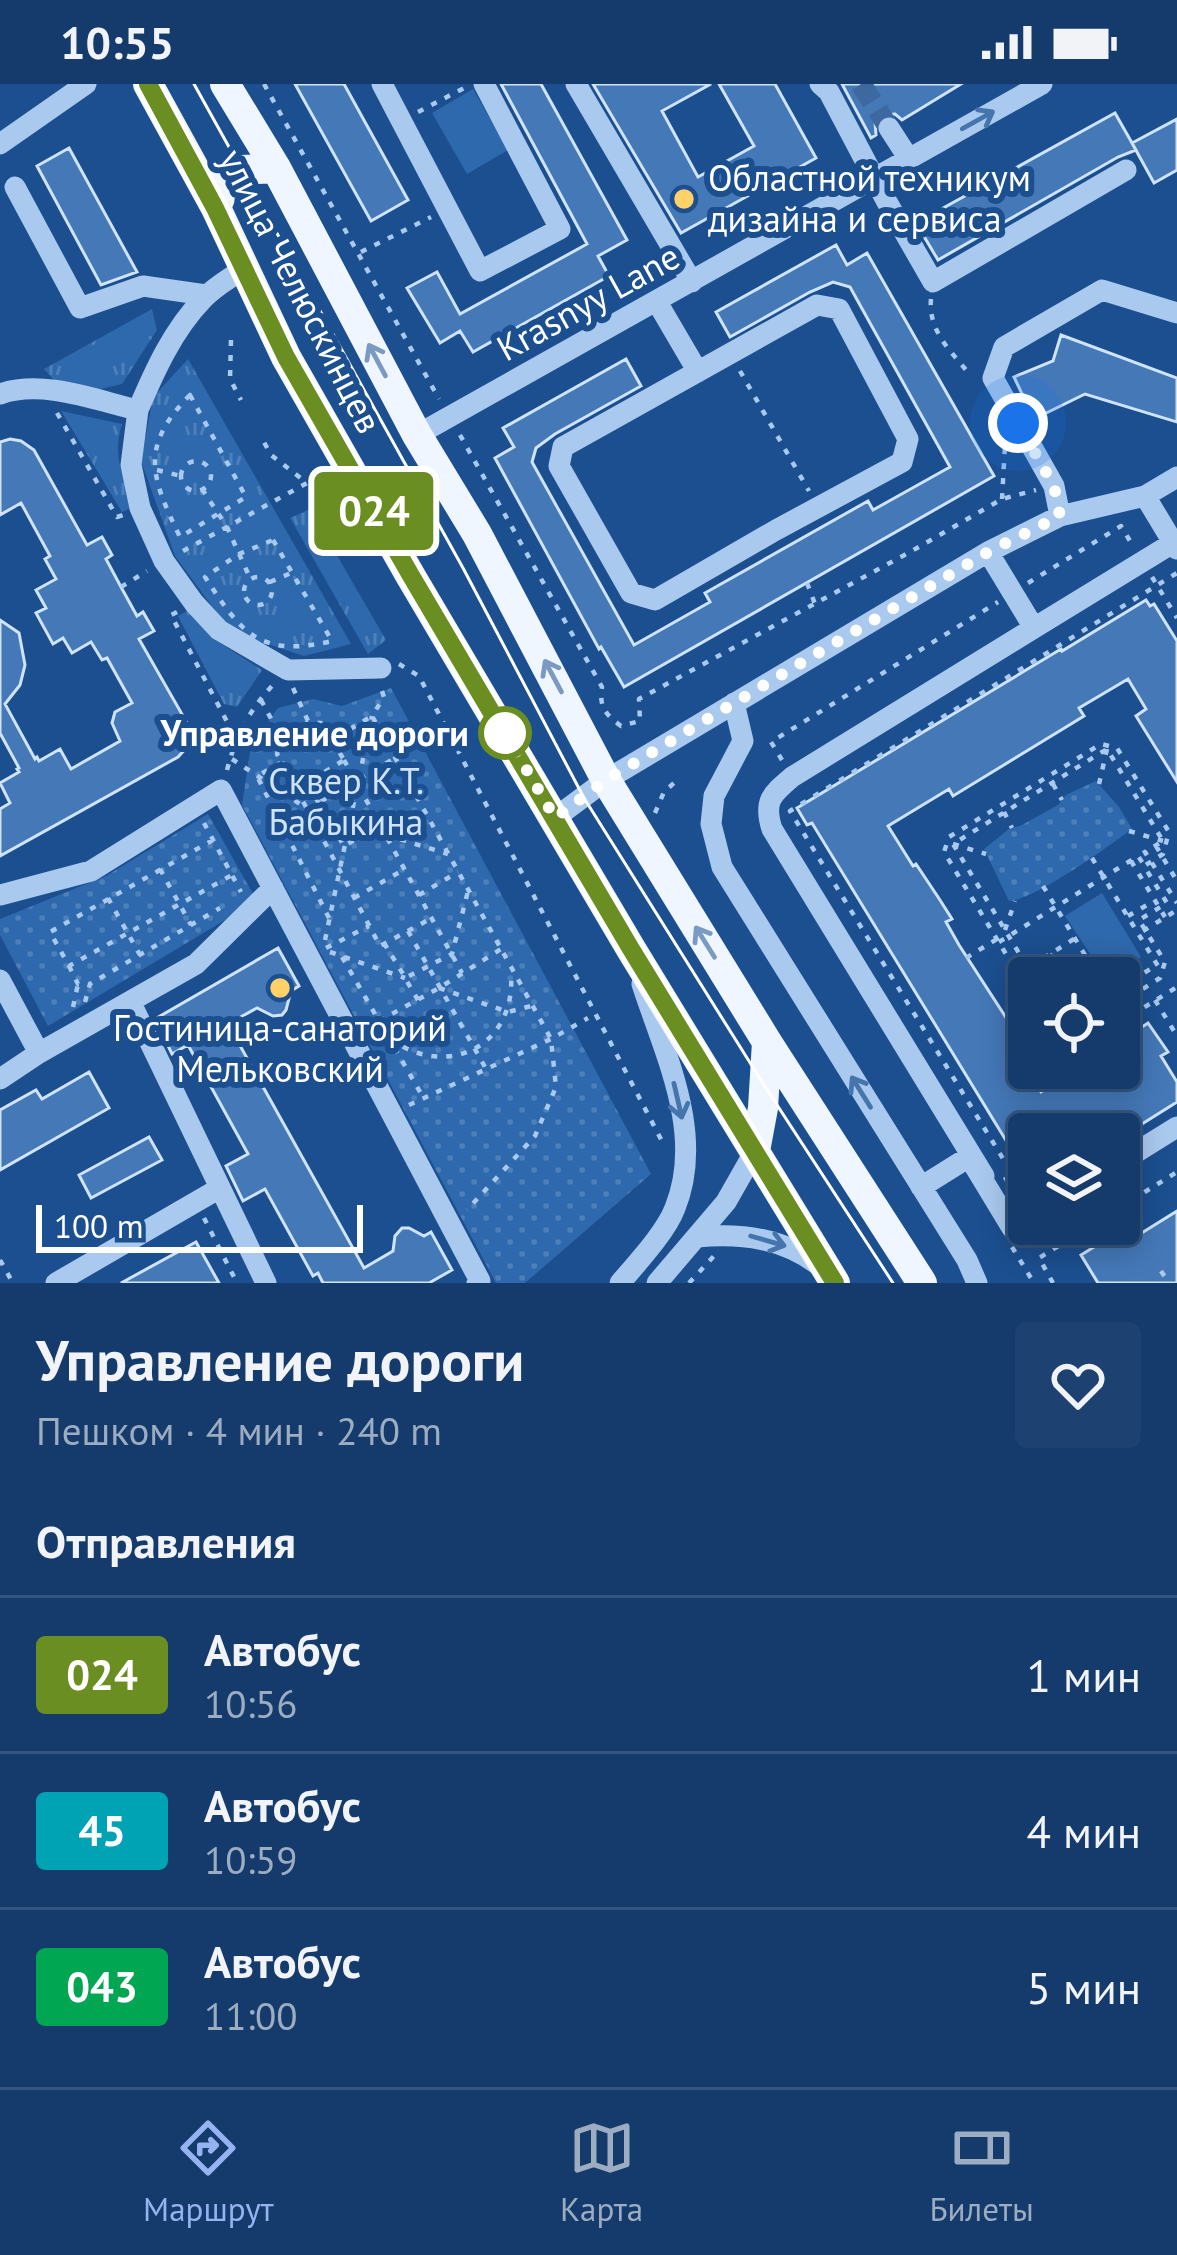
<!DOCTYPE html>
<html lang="ru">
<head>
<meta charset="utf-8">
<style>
	body { margin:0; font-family:"PT Sans",sans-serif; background:#1d4271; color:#f1f3f6; height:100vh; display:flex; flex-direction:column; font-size:45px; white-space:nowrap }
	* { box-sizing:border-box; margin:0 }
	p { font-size:39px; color:#9dadc1 }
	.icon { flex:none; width:66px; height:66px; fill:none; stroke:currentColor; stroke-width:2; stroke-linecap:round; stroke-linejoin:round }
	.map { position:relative; height:1199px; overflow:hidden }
	.sheet { display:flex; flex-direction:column; background:#143b6b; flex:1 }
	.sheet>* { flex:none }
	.badge { padding:0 24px; border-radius:9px; font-size:42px; line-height:78px }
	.controls { position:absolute; left:1008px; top:873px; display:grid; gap:24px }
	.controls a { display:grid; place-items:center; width:132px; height:132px; border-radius:12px; background:#143b6b; box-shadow:0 6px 30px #0003,0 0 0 3px #33557e; font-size:60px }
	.scale { position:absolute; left:36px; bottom:30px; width:327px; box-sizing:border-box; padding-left:12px; border:6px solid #fff; border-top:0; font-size:33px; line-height:42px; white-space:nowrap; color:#fff; -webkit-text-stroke:9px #1b4f8f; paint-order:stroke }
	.you { position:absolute; width:60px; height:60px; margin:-30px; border:9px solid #fff; border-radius:50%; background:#1a73e8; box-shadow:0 0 0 18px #1a73e833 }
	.map>.badge { position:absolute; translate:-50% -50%; box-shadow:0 0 0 6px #fff }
	h2 { padding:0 36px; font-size:45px; line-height:108px }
	.round { display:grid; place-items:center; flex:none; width:126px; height:126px; border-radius:12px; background:#1d4271 }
	.head { display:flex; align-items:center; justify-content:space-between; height:204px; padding:0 36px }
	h1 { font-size:57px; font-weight:800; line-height:90px }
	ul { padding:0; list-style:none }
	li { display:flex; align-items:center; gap:36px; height:156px; padding:0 36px; border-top:3px solid #33557e }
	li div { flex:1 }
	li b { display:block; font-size:45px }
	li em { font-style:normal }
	li .badge { min-width:132px; font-weight:700; text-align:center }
	.status { display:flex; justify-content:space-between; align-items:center; height:84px; padding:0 60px; background:#143b6b; direction:ltr }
	.status svg { height:33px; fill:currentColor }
	.dock { display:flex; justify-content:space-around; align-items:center; height:168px; border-top:3px solid #33557e; background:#143b6b; font-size:33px; color:#9dadc1 }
	.dock a { display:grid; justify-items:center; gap:6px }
	.dock .selected { color:#95b2f1 }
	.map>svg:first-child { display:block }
	.grass { fill:url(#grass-tufts) }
	.park { fill:url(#park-dots) }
	.pitch { fill:#2e69ad }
	.building { fill:#4478b7; stroke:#cfe3fa; stroke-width:3 }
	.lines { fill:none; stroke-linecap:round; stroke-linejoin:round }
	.minor-tunnel { stroke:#3d69a0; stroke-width:21; stroke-dasharray:21 10; stroke-linecap:butt }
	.path { stroke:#a9c9ee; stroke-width:4.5; stroke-dasharray:6 9; stroke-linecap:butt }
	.minor { stroke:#a9c9ee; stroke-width:21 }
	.major { stroke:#f0f6ff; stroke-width:30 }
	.tram { stroke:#fff; stroke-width:3 }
	.oneway { stroke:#4674ac }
	.oneway2 { stroke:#7b9ac1 }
	.line-casing { stroke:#fff; stroke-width:27 }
	.line { stroke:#6b8e23; stroke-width:18 }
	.walk { stroke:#fff; stroke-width:12; stroke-dasharray:0 21.6 }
	.poi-dot { fill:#ffd166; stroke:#1b4f8f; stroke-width:4.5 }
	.stop-dot { fill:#fff; stroke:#6b8e23; stroke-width:6 }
	.labels { text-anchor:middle; stroke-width:12; stroke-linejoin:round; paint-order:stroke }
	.poi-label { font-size:36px; fill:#fff; stroke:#1b4f8f; text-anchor:start }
	.street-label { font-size:36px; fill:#fff; stroke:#1b4f8f }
	.stop-label { font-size:36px; font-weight:bold; fill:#fff; stroke:#1b4f8f; text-anchor:end }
	.park-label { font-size:36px; fill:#cfe3fa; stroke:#1b4f8f }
</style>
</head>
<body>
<div class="status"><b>10:55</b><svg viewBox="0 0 49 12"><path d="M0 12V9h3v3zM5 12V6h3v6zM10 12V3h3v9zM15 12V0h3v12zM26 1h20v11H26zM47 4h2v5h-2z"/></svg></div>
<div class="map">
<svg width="1177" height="1199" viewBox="0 0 1177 1199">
	<defs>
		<pattern id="grass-tufts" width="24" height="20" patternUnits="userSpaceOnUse" patternTransform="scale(3)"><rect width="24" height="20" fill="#2e69ad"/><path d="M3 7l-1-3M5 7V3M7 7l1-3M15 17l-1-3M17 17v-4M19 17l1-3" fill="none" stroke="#4d80b9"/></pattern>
		<pattern id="park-dots" width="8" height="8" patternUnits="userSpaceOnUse" patternTransform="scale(3)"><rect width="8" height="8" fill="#2e69ad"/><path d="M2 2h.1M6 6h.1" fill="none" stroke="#4d80b9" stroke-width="1.8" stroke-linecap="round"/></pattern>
	</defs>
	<rect width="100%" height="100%" fill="#1b4f8f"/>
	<!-- grass -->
	<path class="grass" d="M152,225L157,246L122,300L92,307L60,303L44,285Z
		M188,275L351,560L304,572L231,548L175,472L141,377L153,313Z
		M61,327L122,340C112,370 123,395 133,423L122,428Z
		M310,425L386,556L368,570L290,434Z
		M189,526L220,559L262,586L237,623L224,620L178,532Z"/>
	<!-- park -->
	<path class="park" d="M391,604L651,1090L525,1199H496L242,721L251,662L278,624L313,615L342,622Z
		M1096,697L1119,723L1132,745C1109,762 1035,816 1009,817L984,765L1009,745L1022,741L1058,721L1066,711Z
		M208,730L257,817L48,942L0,851V835L106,792Z"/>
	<!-- pitch -->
	<path class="pitch" d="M473,5L508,66L467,90L432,29Z
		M1102,809L1141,873L1106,894L1065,832Z"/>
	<!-- building -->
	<path class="building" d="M295,0H344L408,116L371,137Z
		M501,0H541L627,156L598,172L609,192L473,268L460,247L440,259L407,204L437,188L460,230L587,160Z
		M593,0H711L662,27L698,93L754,62L719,0H775L816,74L681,149Z
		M842,0H961L902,36L895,30L882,31L875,38L876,51L871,54Z
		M1115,29L1136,66L1118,73L938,176L916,139Z
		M1177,35V86L1154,99L1132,59Z
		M69,64L137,188L101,201L37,82Z
		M836,161L847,181L867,169L994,392L624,603L601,563L599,565L495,374L514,363L503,344L626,275L641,302L555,350L536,364L532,378L634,561L710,518L705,509L868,417L873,426L950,383L850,203L833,198L810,208L730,253L716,228Z
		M1061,251L1177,294V338L1085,310L1034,335L1014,293L1053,277Z
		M10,355L21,357L34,366L87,461L102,453L112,471L106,475L121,503L137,532L143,528L154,547L139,555L187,639L190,654L188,662L178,673L0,772V725L10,719L0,699L19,688L17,685L19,684L0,649V536L19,549L25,581L20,601L5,620L35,675L37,673L39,677L60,665L71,685L120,657L112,639L115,628L132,619L107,574L102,576L91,558L72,569L63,554L53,560L36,529L46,524L36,506L56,495L45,475L50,472L21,419L0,431V358Z
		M1146,516L1150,522L1154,520L1177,557V698L1136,632L1146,625L1128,595L1079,624L1084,632L1071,640L953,712L949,705L888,742L913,782L916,780L938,813L952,835L946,838L959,861L1029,969V987L1041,1008L1079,984H1119V949L1132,941L1136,947L1148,939L1168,968L1161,972L1177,998V1018L1126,1050H1029V1094L812,739L807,741L797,724L1061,565L1062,567Z
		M278,864L299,902L291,907L286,926L282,931L273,932L257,924L228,940L364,1184L393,1167L395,1152L402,1144H409L424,1152L431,1148L452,1186L429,1199H323L318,1189L313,1192L265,1105L243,1117L226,1082L248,1070L188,961L172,970L155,935Z
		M89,988L109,1024L0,1086V1026L36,1006L42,1015Z
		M149,1053L162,1076L91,1114L79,1091Z
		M1177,1127V1199H1098L1081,1171L1125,1144L1132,1155Z
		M196,1158L219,1199H121Z"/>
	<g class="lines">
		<!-- minor-tunnel -->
		<path class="minor-tunnel" d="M861,0L889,44"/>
		<!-- path -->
		<path class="path" d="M264,0L439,315
			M418,28L466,3
			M361,168L431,133
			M931,215C928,248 952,268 971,292
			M231,256L230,295L241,316
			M740,287L809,407
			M190,311L246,413L180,453C151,393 139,363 190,311Z
			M57,329L117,433L123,431
			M460,351L602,603C599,623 605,630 621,642L640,637L639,615L910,468L1002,415L1036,406
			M181 392a15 15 0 1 1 30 0a15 15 0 1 1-30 0Z
			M157,386L181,392
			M202,405L227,443L250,494
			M1002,415L1005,361
			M273,456L332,557C260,574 242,550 205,493L239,470Z
			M183,467L307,399L271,371L260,351
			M244 507a14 14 0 1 1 28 0a14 14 0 1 1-28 0Z
			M1152,493L1177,534
			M270,498L291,489
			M807,499L815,520
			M1028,499L1121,442L1133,462
			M121,503L147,487
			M177,528L171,531L235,653
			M399,580L419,592L664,1061
			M293,604L308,637
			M382,607L384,613L372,632L551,955L556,1003L535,1052L467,1126
			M261,616L281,653
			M332,656L344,676
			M232,675L303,722
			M344,676L380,741L344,762L307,699Z
			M782,676L771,658L998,518
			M282,678L380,862L432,834
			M227,686C236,652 248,628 272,602
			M1053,700L1062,716
			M1099,700L1107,665
			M1004,728L1012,744
			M655,729L664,708L674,699
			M204,739L241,808
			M282,740L438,649
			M380,741L462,889
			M1129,747L1163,757
			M386,751L448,770
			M213,756L50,848L69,882L232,791
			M953,760L986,770
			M1156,762L1177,797
			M1143,769L1145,768L1177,819
			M1092,774L1161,887
			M1131,777L1165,833
			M160,785L191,841
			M1043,802L1099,894
			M419,811L458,788
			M108,814L140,871
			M354,814L405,785
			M1128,832L1154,817
			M329,834L257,692L282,678L277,670L281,653L309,638L321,639L332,656L372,632
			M1005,846L1015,817
			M408,847L485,983
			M1143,847L1177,826
			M325,856L372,632
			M999,858L1138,772L1144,781
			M384,859L403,890
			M326,864L369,842
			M330,868L405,894
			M1050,870L1065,894
			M342,873L423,1013
			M966,874L997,855
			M69,882L78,900H89
			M1018,890L1074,855
			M1034,894L953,760L1107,665L1163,757L1145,768
			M439,904L508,928L531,922
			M1119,904L1157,881
			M1029,908L944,768L949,753L1101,660L1117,664L1169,748L1163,770L1144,782L1167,819L1139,836L1165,878L1160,894L1119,920
			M418,916L405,894L452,870L468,807
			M1155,916L1177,952
			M85,918L90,900L220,824
			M73,923L78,900
			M1029,930L1017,937L1029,956
			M379,937L439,904L501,865
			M1119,939L1177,903
			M390,955C448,996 516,962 511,890
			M409,1021L551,955L588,934
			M1004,1096L1013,1091L790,727L1177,489
			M1119,1124L1177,1088
			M204,1134L237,1199
			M1058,1140L1068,1156
			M1012,1163L1034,1199
			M0,1176L13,1199
			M1161,1187L1169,1199
			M689,1199L714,1172
			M1053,1199L1039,1174L1094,1140"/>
		<!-- minor -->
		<path class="minor" d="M382,0L480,187L560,145L484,0
			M576,0L692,198
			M820,0L829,8L887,118L933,198L1126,86
			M889,44L909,75
			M0,60L86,0
			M15,103L80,224L143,202L206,211
			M657,218L698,288
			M817,221L839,225L908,355L902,378L776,446L655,516L631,509L559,382L563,363Z
			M0,310C42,295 95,316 138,326C155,286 173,246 203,215C214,203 229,195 243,185
			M138,326L131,381L140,424L164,477L194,519L219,546L288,586L381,584
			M417,351L1042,0
			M1145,412L1177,465
			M1060,432L1054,402L993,294L1004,263L1102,206L1177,229
			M1034,544L1173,459
			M734,619L743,657L714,712L711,740L722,783L967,1176L977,1199
			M555,734L606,696L988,468L1060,432L1145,412L1177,393
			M0,811L91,787L221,706L480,1197L477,1199
			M0,896L39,969
			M131,919L266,1199
			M0,995L39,969L196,880L273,804
			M1119,1079L1177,1043
			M984,1092L772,745C763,717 772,710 792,693L1034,544L988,468
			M921,1103L969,1073L1012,1144L1029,1134
			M697,1153C743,1149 784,1154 821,1183
			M56,1199L220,1104
			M620,1199C637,1179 666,1148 675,1124C705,1050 665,971 642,900
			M657,1199L726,1118L755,1067"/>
		<!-- major -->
		<path class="major" d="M148,0L216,124L286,273L410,491L631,865L835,1199
			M225,0L276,84L417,351L477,450L606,696L767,958L922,1199
			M216,124L228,93L242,86L276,84
			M755,1067L763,1024L767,958"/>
		<!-- tram -->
		<path class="tram" d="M194,0L463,484L584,714L764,1001L893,1199"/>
	</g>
	<!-- one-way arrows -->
	<defs><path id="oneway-shaft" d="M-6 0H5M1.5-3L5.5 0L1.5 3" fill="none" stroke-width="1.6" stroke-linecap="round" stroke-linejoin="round" transform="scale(3)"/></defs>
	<g class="oneway">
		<use href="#oneway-shaft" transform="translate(978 36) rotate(-29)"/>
		<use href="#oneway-shaft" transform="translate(861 1008) rotate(-122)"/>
		<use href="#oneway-shaft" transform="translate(678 1017) rotate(77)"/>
		<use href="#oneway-shaft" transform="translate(768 1157) rotate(16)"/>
	</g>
	<g class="oneway2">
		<use href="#oneway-shaft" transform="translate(377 276) rotate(-118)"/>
		<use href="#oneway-shaft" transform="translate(553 592) rotate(-118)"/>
		<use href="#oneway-shaft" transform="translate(705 858) rotate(-122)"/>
	</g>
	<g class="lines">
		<!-- line casing -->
		<g class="line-casing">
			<path id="line" d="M148,0L215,124L286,273L410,490L631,865L835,1199"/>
		</g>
		<!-- line -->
		<use href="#line" class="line"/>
		<!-- walk -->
		<path class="walk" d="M505,649L555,734L606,696L734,619L988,468L1060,432L1054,402L1018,339"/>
	</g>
	<!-- markers -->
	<g class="poi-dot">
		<circle cx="684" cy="115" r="12"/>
		<circle cx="280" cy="904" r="12"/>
	</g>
	<circle class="stop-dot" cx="505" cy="649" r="24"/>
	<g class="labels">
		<!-- poi labels -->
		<g class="poi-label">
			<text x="708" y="107">Областной техникум<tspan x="708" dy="41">дизайна и сервиса</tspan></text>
			<text x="280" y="957" text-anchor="middle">Гостиница-санаторий<tspan x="280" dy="41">Мельковский</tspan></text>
		</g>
		<!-- street labels -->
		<g class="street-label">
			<text transform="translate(301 207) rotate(63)" y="13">улица Челюскинцев</text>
			<text transform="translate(588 218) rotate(-29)" y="13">Krasnyy Lane</text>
		</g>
		<!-- stop labels -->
		<g class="stop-label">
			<text x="469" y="662">Управление дороги</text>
		</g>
		<!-- park labels -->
		<g class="park-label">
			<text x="346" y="710">Сквер К.Т.<tspan x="346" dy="41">Бабыкина</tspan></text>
		</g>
	</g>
</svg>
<div class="controls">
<a><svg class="icon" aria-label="locate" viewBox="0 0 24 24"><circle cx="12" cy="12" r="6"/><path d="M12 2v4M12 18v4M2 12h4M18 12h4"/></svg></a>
<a><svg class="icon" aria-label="layers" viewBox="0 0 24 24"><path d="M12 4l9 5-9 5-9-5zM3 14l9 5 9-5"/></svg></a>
</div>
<div class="scale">100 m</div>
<div class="you" style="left:1018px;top:339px"></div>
<b class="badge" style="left:374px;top:427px;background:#6b8e23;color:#fff">024</b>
</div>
<section class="sheet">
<div class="head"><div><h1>Управление дороги</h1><p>Пешком · 4 мин · 240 m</p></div><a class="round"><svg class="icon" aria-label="heart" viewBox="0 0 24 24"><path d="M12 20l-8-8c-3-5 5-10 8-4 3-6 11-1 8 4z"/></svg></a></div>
<h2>Отправления</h2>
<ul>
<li><span class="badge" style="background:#6b8e23;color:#fff">024</span><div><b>Автобус</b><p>10:56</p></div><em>1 мин</em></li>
<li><span class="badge" style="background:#00a3b4;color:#fff">45</span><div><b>Автобус</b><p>10:59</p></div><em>4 мин</em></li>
<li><span class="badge" style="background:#00a651;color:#fff">043</span><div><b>Автобус</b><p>11:00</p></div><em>5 мин</em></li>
</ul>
</section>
<nav class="dock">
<a class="selected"><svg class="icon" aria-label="directions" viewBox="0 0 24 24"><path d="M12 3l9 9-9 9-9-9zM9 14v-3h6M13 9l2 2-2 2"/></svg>Маршрут</a>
<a><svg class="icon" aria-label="map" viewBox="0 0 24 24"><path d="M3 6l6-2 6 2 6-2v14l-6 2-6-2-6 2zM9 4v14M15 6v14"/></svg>Карта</a>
<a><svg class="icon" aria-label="tickets" viewBox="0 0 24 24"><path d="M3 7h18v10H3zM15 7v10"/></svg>Билеты</a>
</nav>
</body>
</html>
